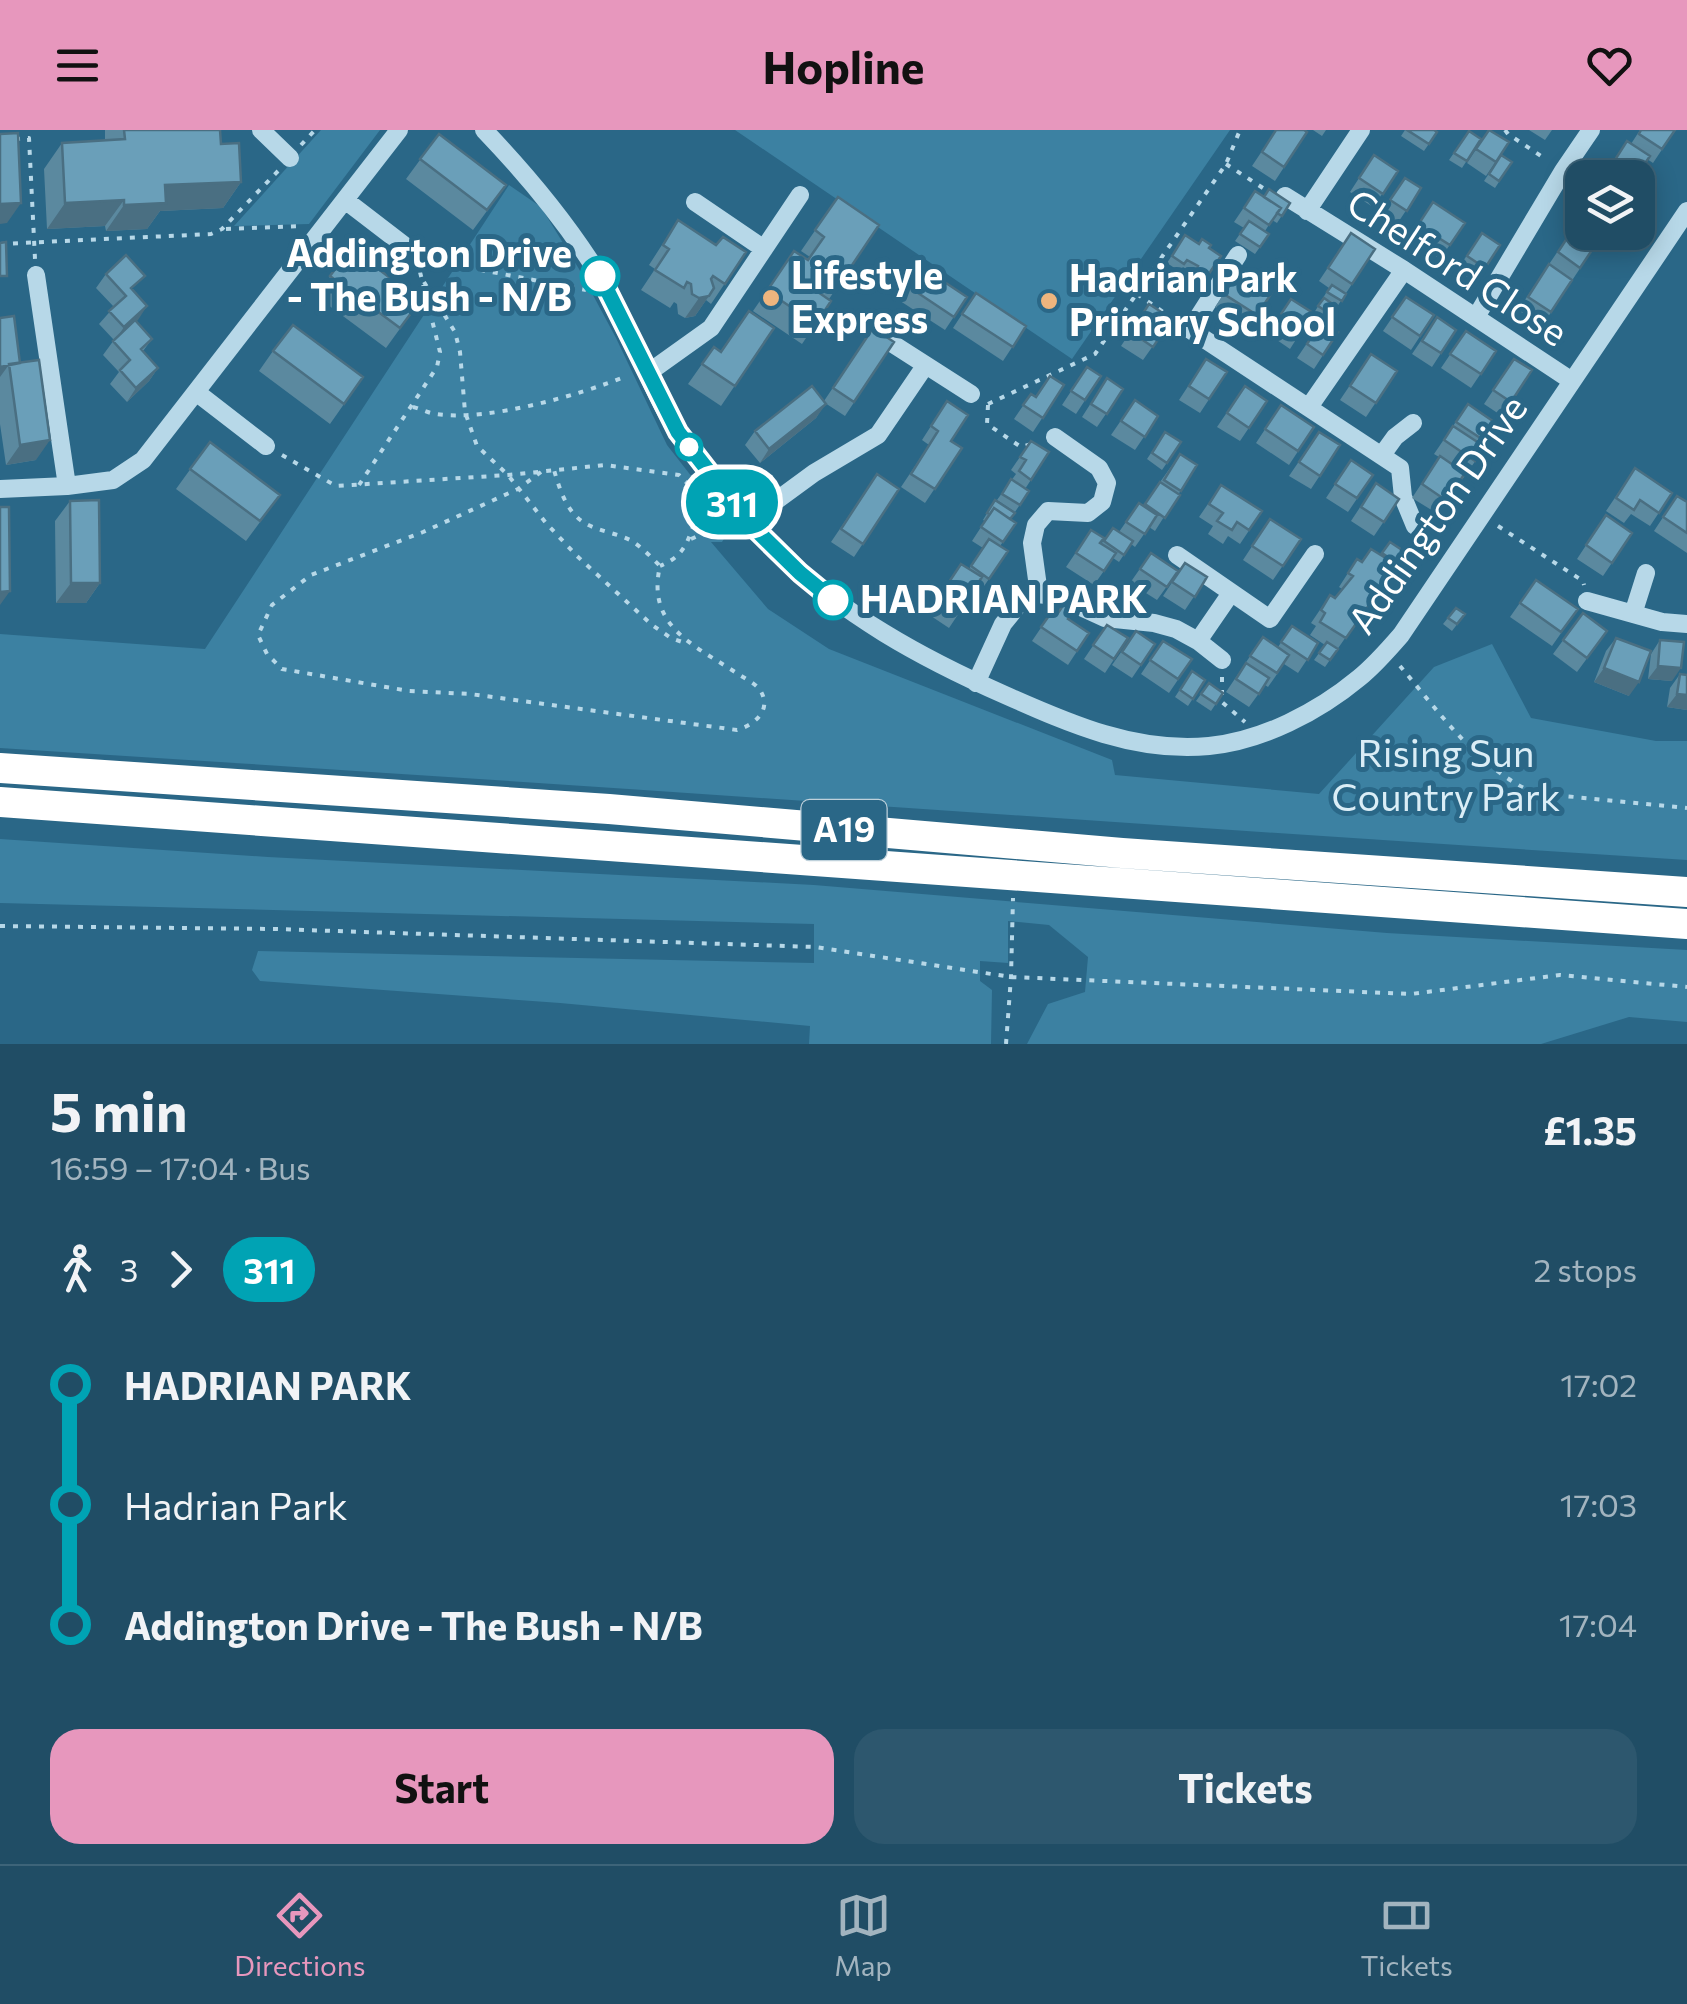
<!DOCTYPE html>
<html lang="en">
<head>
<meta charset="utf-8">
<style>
	body { margin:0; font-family:Commissioner,sans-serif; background:#2d576e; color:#f1f3f6; height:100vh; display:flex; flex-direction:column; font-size:38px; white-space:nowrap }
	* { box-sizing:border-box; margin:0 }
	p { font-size:32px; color:#a2b4bf }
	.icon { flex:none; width:55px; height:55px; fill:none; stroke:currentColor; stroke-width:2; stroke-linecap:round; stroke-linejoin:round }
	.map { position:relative; height:914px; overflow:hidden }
	.side { display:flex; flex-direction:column; background:#204d65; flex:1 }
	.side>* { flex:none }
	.badge { padding:0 20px; border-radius:32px; font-size:35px; line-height:65px }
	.controls { position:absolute; left:1565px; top:30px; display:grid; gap:20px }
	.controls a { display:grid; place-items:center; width:90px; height:90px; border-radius:20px; background:#204d65; box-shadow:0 5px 25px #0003,0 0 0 2px #3d6479; font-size:50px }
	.map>.badge { position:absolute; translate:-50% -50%; box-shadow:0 0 0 5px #fff }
	.legs { display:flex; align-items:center; gap:15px; height:110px; padding:0 50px; font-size:32px }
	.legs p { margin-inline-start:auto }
	.summary { display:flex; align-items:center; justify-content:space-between; height:170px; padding:0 50px }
	h1 { font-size:55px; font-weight:700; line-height:75px }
	.button { display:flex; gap:20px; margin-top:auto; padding:20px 50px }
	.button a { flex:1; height:115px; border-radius:30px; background:#e797bd; color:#111; font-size:40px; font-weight:700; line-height:115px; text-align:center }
	.button a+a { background:#2d576e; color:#f1f3f6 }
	ul { padding:0 50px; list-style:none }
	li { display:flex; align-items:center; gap:35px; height:120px; font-size:38px }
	li i { display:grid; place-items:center; width:15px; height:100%; margin:0 12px; background:currentColor }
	li i::after { content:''; width:25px; height:25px; margin:-12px; border:8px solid; border-radius:50%; background:#204d65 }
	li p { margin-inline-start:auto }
	li:first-child i { background:linear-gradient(#0000 50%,currentColor 0) }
	li:last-child i { background:linear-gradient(currentColor 50%,#0000 0) }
	header { display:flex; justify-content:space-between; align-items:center; height:130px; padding:0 50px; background:#e797bd; color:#111; font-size:45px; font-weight:700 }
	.dock { display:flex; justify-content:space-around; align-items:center; height:140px; border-top:2px solid #3d6479; background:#204d65; font-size:28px; color:#a2b4bf }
	.dock a { display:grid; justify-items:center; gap:5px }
	.dock .current { color:#e797bd }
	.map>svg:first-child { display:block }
	.green { fill:#3c81a2 }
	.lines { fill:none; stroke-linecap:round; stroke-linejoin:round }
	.path { stroke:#b7d8e8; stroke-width:4; stroke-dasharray:5 8; stroke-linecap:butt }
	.minor { stroke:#b7d8e8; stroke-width:18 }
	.highway { stroke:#fff; stroke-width:30 }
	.wall { fill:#5b899f }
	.shaded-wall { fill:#4a6f82 }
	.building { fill:#6a9fb9; stroke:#4a6f82; stroke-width:2.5 }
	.line-1-casing { stroke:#fff; stroke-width:22 }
	.line-1 { stroke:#00a3b4; stroke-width:15 }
	.stop-1-dot { fill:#fff; stroke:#00a3b4; stroke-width:5 }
	.poi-dot { fill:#eeb57e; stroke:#2a6787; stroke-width:4 }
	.labels { text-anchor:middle; stroke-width:10; stroke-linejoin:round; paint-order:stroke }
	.shield { fill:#2a6787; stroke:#bfd1db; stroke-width:2.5 }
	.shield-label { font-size:35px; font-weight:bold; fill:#fff }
	.stop-label { font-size:38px; font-weight:bold; fill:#fff; stroke:#2a6787; text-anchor:end }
	.street-label { font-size:38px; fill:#fff; stroke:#2a6787 }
	.poi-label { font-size:38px; font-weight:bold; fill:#fff; stroke:#2a6787; text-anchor:start }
	.park-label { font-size:38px; fill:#daedf6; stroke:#2a6787 }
</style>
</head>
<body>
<header><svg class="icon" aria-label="menu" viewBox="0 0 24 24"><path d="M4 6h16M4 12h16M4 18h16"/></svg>Hopline<svg class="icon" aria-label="heart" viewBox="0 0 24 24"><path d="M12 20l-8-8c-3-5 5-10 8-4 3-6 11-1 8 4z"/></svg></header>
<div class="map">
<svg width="1687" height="914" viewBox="0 0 1687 914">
	<rect width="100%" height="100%" fill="#2a6787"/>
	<!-- green -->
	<path class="green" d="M321,0H380L309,94L234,96Z
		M735,0H1230L1072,229Z
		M509,55L541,77L579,139L616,208L667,315L731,397L722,412H711L768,479L829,519L1112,630L1115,645L1319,664L1434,537L1492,514L1531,588L1656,611H1687V730C1125,694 562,653 0,618V504L205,519Z
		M0,709L268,727L814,755L1387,803L1687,820V892L1629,887L1541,914H1027L1048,874L1085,862L1088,827L1049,795L1008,791V833L980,831V851L992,860L991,914H809L810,896L560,873L260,851L252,840L258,821L814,833V794L0,773Z"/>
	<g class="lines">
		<!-- path -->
		<path class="path" d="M1505,0L1508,4L1547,30
			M15,9L29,8L35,129
			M301,15L315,0
			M1226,34L1266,60
			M226,99L301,96
			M0,114L211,104L222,99L278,41
			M429,130L586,160
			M424,152L455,202L460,222L465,282L477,316L508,345L546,393L577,426L652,495L671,508L685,513
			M1137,164L1166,184
			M988,274L1095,224L1226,34L1240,0
			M988,275L987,294L1021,317L1031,314
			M413,277C421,279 428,283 436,284C487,292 579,265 627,246
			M282,325L336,356L508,345L605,335L679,345L699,365L704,376C686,400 694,422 660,436
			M541,342L518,359L423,402L311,445L272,475L258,505L267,524L282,539L409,561L470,564L737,600C754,595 773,580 760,560C755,553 742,547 735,542C694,515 646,496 660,436C651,427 642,417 630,410C614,402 594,401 579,389C565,377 559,357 554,340
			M359,355L437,237L440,222L420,142
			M1498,396L1583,451L1584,455
			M691,409L707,402L729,401
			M1400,536C1439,582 1478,638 1534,663L1687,678
			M1222,547V572L1245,592
			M0,796L275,799L815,817L1011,847L1411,864L1560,845L1687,857
			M1006,914L1011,847L1013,768"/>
		<!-- minor -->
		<path class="minor" d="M261,0L290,28
			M484,0C528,46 568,94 601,148C631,198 648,256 679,304C699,333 722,361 744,388C754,400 766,410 776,420C843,485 921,528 1005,565C1070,594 1136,623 1209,616C1262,611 1318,582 1359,548C1374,536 1388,520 1401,505L1687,81
			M1285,66L1404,140L1572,251
			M345,70L414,123
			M695,72L764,119
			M1307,81L1361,0
			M36,145L67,356
			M1476,187L1563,41L1591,0
			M1183,195L1400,338L1403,367L1415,396
			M1190,200L1238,125
			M882,207L971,264
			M648,243L711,198L800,65
			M196,262L266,316
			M1309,277L1404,140
			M1382,325L1395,307L1413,293
			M0,359L67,356L113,350L143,330L399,0
			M747,392L814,343L878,305L925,236
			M1177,425L1270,489L1315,424
			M1039,464L1032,413L1036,395L1048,381L1088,383L1102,372L1107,353L1099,338L1055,307
			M1587,471L1662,492L1687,494
			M1633,484L1646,443
			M1198,511L1231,463
			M976,553L1003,494L1019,474L1039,464L1059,467L1105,488L1154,493L1176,499L1198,511L1222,530"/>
		<!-- highway -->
		<path class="highway" d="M0,638L609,679L1122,723L1687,762
			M0,672L1687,794"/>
	</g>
	<!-- wall -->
	<path class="wall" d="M105,0H220L221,14L241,52L223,78L160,81L147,99L106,101L105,96L47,99L44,39L62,13L105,10Z
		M1276,0L1307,2L1275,51L1252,36Z
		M1313,0H1326L1322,6Z
		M1405,0H1434L1437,2L1424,21L1401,6Z
		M1489,0L1509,12L1486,46L1467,33Z
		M1529,0H1552L1545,10Z
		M1640,0H1675L1653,33L1647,29L1635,48L1603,47L1627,11L1631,14Z
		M1469,1L1481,9L1462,38L1449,30Z
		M439,4L506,55L473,100L406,49Z
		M1374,25L1398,41L1373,77L1350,62Z
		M1501,25L1512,32L1495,58L1484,51Z
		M1405,48L1421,58L1397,94L1381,84Z
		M1255,61L1264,67L1290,73L1277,93L1272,90L1265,101L1269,104L1255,124L1235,111L1244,98L1234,92Z
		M838,67L879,95L829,169L831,171L802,214L753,181L794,121L808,130L810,127L801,121Z
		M1433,72L1465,93L1440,129L1409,108Z
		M678,90L716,115L746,122L711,174L706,170L695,186L685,188L678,184L677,174L674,172L670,178L641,160L655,139L649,135Z
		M1579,90L1602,105L1542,196L1518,180Z
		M1351,103L1375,119L1327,192L1314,183L1329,158L1319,151Z
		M1482,103L1500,115L1475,152L1457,140Z
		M1185,105L1221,126L1201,155L1190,148L1193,143L1183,137L1179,141L1167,133Z
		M351,118L420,171L386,218L316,166Z
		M916,133L967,167L945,200L894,167Z
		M1240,139L1273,161L1247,199L1215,177Z
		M106,144L133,161L136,191L152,209L143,221L158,238L149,251L127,272L110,254L119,242L103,225L114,210L99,194L114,177L96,158Z
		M976,163L1026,196L1003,231L953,198Z
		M1406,167L1434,185L1411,220L1383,201Z
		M1291,169L1313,183L1290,219L1268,204Z
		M1149,174L1172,189L1143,230L1121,216Z
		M1437,187L1456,200L1432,237L1412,224Z
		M0,188L20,233L36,330L6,335L0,294Z
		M1322,191L1338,202L1314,239L1297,228Z
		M774,198L721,276L688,254L714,217L721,222Z
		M873,198L894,212L845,286L825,273L816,288L760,333L745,315L755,301L824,271Z
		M1466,201L1496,221L1471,258L1441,238Z
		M273,221L363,247L330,294L259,241Z
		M1371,224L1397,241L1366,287L1340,270Z
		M1206,229L1227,242L1200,283L1179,270Z
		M1514,229L1532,240L1502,286L1484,274Z
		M1087,237L1101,246L1076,284L1062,275Z
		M1107,248L1123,259L1097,297L1082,287Z
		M1064,255L1033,302L1014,289L1031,264L1036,267Z
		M1245,256L1267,271L1240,311L1217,297Z
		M1135,270L1158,286L1135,320L1111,305Z
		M947,271L951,311L962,318L925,373L901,357L929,315L922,310Z
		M1468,274L1500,296L1438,384L1412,368L1439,327L1434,324Z
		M1281,275L1314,297L1289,335L1256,313Z
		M1165,302L1181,312L1162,340L1147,329Z
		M1319,302L1340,315L1311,359L1289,346Z
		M1031,311L1049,322L1025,359L1029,361L1015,382L997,370L1016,344L1011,340Z
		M210,312L280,365L246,411L176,359Z
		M1180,324L1197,335L1155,401L1149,397L1135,417L1131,414L1119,432L1113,428L1094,455L1066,437L1091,400L1101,414L1113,398L1119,402L1139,373L1143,376Z
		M1351,330L1373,345L1348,382L1326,368Z
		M1635,338L1672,363L1650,396L1631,384L1624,393L1606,381Z
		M877,344L899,359L854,427L831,412Z
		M1376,353L1399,369L1374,406L1351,391Z
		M1221,355L1262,381L1240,414L1228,406L1223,414L1208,404L1213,396L1199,387Z
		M1677,366L1687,372V423L1654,401Z
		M995,370L1010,389L1016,393L1000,416L1008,421L980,462L975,459L949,498L928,484L961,434L969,439L983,418L972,411L985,391L983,390Z
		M70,371L100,453L86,473H56L55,391Z
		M1606,385L1632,403L1603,446L1577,429Z
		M1270,389L1301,409L1273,450L1243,430Z
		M1390,412L1405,422L1325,537L1314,530L1325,515L1310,505L1316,496L1311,493L1330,465L1335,468L1342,459L1339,457L1357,429L1362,431L1381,425Z
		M1151,423L1178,441L1157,470L1130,453Z
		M1185,433L1207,447L1185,480L1163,466Z
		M1536,450L1578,479L1552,516L1510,487Z
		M1456,478L1465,484L1452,501L1443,494Z
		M1053,480L1089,503L1068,535L1032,511Z
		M1583,483L1607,501L1577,542L1553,524Z
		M1107,495L1128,508L1105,543L1084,529Z
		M1292,496L1318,513L1298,543L1284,534L1268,557L1265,555L1249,577L1226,562L1263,507L1278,517Z
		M1136,501L1155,514L1132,548L1112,535Z
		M1616,508L1629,566L1594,552L1606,521Z
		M1660,510L1672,551L1648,549L1651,524Z
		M1163,511L1192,529L1169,563L1141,544Z
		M1192,541L1205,550L1188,576L1175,567Z
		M1680,544L1687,545V580L1667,577L1670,558Z
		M1209,553L1223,563L1211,581L1196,571Z"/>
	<!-- shaded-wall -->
	<path class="shaded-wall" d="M241,52L223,78L160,81L147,99L106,101L124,75L165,55Z
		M124,70L105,96L47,99L65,73Z
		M21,73L7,93L0,94V74Z
		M709,166L695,186L685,188L699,168Z
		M147,176L138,190L115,211L124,197Z
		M8,236L0,247V237Z
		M158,238L149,251L127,272L136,258Z
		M826,274L816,288L760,333L769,319Z
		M50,310L36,330L6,335L20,315Z
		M71,453H100L86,473H56Z
		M10,461L0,475V462Z
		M1658,536L1681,538L1672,551L1648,549Z
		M1604,538L1639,552L1629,566L1594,552Z
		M1677,564L1687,565V580L1667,577Z"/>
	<!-- building -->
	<path class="building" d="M124,0H220L221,14L239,13L241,52L165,55L166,73L124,75V70L65,73L62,13L125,9Z
		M1276,0H1304L1307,2L1284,37L1262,22Z
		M1407,0H1434L1437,2L1429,14Z
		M1489,0L1509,12L1496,32L1476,19Z
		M1641,0H1675L1662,19L1639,4Z
		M1469,1L1481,9L1467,31L1454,23Z
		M18,3L21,73L0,74V4Z
		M439,4L506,55L487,80L420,29Z
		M1627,11L1650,26L1635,48L1613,33Z
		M1374,25L1398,41L1383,64L1359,48Z
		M1501,25L1512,32L1499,51L1489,44Z
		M1405,48L1421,58L1407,81L1390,70Z
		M1269,59L1290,73L1282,86L1277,83L1281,78L1264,67Z
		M1255,61L1281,78L1269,95L1244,78Z
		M838,67L879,95L838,156L821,145L812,158L831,171L816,194L767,161L794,121L808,130L824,107L815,100Z
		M1433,72L1465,93L1450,115L1418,95Z
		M678,90L716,115L723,107L746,122L725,154L713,146L711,149L714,158L709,166L699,168L692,164L691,154L687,152L684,158L655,140L669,119L663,115Z
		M1579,90L1582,92V102H1598L1602,105L1580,138L1558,122Z
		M1249,91L1269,104L1260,117L1240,104Z
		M1351,103L1375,119L1352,154L1328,138Z
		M1482,103L1500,115L1485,138L1467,126Z
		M1185,105L1199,114L1202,109L1211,115L1209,118L1221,126L1206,148L1195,141L1198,136L1187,130L1184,134L1172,126Z
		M6,112L7,146H0V113Z
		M351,118L420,171L400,198L330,146Z
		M126,125L145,146L131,158L147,176L124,197L109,181L126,166L106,144Z
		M916,133L967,167L954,187L903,153Z
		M1549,134L1572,150L1551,182L1528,167Z
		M1240,139L1273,161L1257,185L1224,164Z
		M1332,155L1346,164L1342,171L1327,162Z
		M976,163L1026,196L1013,217L962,184Z
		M1406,167L1434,185L1420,206L1392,187Z
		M1324,168L1337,177L1332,185L1318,176Z
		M1291,169L1313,183L1299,205L1277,190Z
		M1149,174L1172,189L1153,217L1131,202Z
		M749,181L774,198L735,256L702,234L714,217L721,222Z
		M14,186L20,233L0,237V188Z
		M1437,187L1456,200L1441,223L1422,211Z
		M135,190L152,209L141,219L158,238L136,258L120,240L130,230L113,211Z
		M1322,191L1338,202L1323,225L1307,214Z
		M293,195L363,247L344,274L273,221Z
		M873,198L894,212L854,272L833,258Z
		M1466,201L1496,221L1481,244L1450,224Z
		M1371,224L1397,241L1376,273L1350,256Z
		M1206,229L1227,242L1209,269L1189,256Z
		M1514,229L1532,240L1511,272L1493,260Z
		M39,230L50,310L20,315L9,234Z
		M1087,237L1101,246L1085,270L1071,261Z
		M1050,246L1064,255L1043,288L1023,275L1031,264L1036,267Z
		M1107,248L1123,259L1107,284L1091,274Z
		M812,256L826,274L769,319L755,301Z
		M1245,256L1267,271L1249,298L1227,283Z
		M1135,270L1158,286L1145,307L1121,291Z
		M947,271L968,285L951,311L962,318L935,359L911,344L938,301L931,296Z
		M1468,274L1500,296L1488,313L1456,292Z
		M1281,275L1314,297L1298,321L1265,299Z
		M1453,296L1485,317L1475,331L1444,310Z
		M1165,302L1181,312L1167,333L1152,323Z
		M1319,302L1340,315L1320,346L1299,332Z
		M1031,311L1049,322L1031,350L1019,341L1026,330L1020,327Z
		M210,312L280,365L260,391L190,339Z
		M1180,324L1197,335L1181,361L1164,350Z
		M1440,326L1465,343L1447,371L1422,354Z
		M1351,330L1373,345L1357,368L1335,354Z
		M1635,338L1672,363L1659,383L1640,370L1634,380L1616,368Z
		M877,344L899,359L863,414L841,399Z
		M1011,349L1029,361L1020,375L1002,364Z
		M1160,352L1180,365L1165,388L1145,374Z
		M1376,353L1399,369L1384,392L1361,377Z
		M1221,355L1262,381L1249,400L1237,392L1232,400L1217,391L1223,383L1209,374Z
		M1677,366L1687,372V403L1663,387Z
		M99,370L100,453H71L70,371Z
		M995,370L1015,383L1010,389L994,378L990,384L987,383Z
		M1139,373L1157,385L1145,404L1126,392Z
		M0,377H9L10,461L0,462Z
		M994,378L1016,393L1003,412L981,397Z
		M1606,385L1632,403L1612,433L1586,415Z
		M1270,389L1301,409L1283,436L1252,416Z
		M1113,398L1133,411L1124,425L1104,411Z
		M1091,400L1104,408L1100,413L1116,423L1104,441L1076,423Z
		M989,409L1008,421L989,449L971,436Z
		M1390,412L1405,422L1398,434L1382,423Z
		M1371,419L1397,435L1346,508L1320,492L1325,483L1321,480L1330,465L1335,468L1353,446L1348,443L1357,429L1362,432Z
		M1151,423L1178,441L1167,457L1140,439Z
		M1185,433L1207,447L1195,467L1172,452Z
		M961,434L982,447L958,484L937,470Z
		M1536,450L1578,479L1561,502L1520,473Z
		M1064,474L1074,480L1068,489L1089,503L1077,521L1041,497L1053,480L1058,483Z
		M1456,478L1465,484L1457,494L1448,488Z
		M1583,483L1607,501L1587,528L1563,510Z
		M1107,495L1128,508L1114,529L1093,515Z
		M1292,496L1318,513L1308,530L1281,512Z
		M1136,501L1155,514L1141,535L1122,522Z
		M1263,507L1289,525L1277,543L1250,526Z
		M1616,508L1651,521L1639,552L1604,538Z
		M1660,510L1684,512L1681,538L1658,536Z
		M1163,511L1192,529L1178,549L1150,530Z
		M1327,512L1338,519L1330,530L1319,523Z
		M1246,533L1269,548L1259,564L1236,549Z
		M1192,541L1205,550L1193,569L1180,560Z
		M1680,544L1687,545V565L1677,564Z
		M1209,553L1223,563L1216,574L1201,564Z"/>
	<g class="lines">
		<!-- line-1 casing -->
		<g class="line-1-casing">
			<path id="line-1" d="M600,146L678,302L748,392L800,443L833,470"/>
		</g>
		<!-- line-1 -->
		<use href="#line-1" class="line-1"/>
	</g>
	<!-- markers -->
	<g class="stop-1-dot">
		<circle cx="600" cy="146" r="18"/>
		<circle cx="689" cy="317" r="12"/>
		<circle cx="833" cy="470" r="18"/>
	</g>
	<g class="poi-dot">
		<circle cx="771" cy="168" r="10"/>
		<circle cx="1049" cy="171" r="10"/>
	</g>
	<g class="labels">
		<!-- shield labels -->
		<rect class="shield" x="801.5" y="670" width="85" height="60" rx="8"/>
		<g class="shield-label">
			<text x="844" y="712">A19</text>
		</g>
		<!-- stop labels -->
		<g class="stop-label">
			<text x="572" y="137">Addington Drive<tspan x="572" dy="44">- The Bush - N/B</tspan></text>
			<text x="860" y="483" text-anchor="start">HADRIAN PARK</text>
		</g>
		<!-- street labels -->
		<g class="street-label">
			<text transform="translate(1457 138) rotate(33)" y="13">Chelford Close</text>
			<text transform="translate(1438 385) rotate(-55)" y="13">Addington Drive</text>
		</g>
		<!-- poi labels -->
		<g class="poi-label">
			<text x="791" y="159">Lifestyle<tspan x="791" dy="44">Express</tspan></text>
			<text x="1069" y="162">Hadrian Park<tspan x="1069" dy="44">Primary School</tspan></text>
		</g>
		<!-- park labels -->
		<g class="park-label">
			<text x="1446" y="637">Rising Sun<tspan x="1446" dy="44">Country Park</tspan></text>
		</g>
	</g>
</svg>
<div class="controls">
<a><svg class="icon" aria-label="layers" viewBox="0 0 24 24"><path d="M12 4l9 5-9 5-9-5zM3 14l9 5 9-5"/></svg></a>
</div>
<b class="badge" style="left:732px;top:372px;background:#00a3b4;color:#fff">311</b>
</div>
<section class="side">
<div class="summary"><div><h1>5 min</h1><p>16:59 – 17:04 · Bus</p></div><b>£1.35</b></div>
<div class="legs"><svg class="icon" aria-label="walk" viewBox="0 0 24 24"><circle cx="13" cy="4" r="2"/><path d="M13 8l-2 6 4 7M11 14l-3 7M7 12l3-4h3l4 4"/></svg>3<svg class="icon" aria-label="forward" viewBox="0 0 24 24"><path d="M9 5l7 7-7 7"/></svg><b class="badge" style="background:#00a3b4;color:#fff">311</b><p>2 stops</p></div>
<ul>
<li><i style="color:#00a3b4"></i><b>HADRIAN PARK</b><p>17:02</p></li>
<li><i style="color:#00a3b4"></i><span>Hadrian Park</span><p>17:03</p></li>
<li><i style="color:#00a3b4"></i><b>Addington Drive - The Bush - N/B</b><p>17:04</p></li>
</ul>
<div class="button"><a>Start</a><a>Tickets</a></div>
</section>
<nav class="dock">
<a class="current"><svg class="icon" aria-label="directions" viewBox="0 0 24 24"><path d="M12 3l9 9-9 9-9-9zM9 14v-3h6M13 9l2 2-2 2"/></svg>Directions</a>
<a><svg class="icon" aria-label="map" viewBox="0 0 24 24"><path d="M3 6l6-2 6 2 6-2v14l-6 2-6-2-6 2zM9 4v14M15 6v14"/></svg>Map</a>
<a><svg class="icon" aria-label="tickets" viewBox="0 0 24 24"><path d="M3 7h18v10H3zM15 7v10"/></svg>Tickets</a>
</nav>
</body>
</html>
